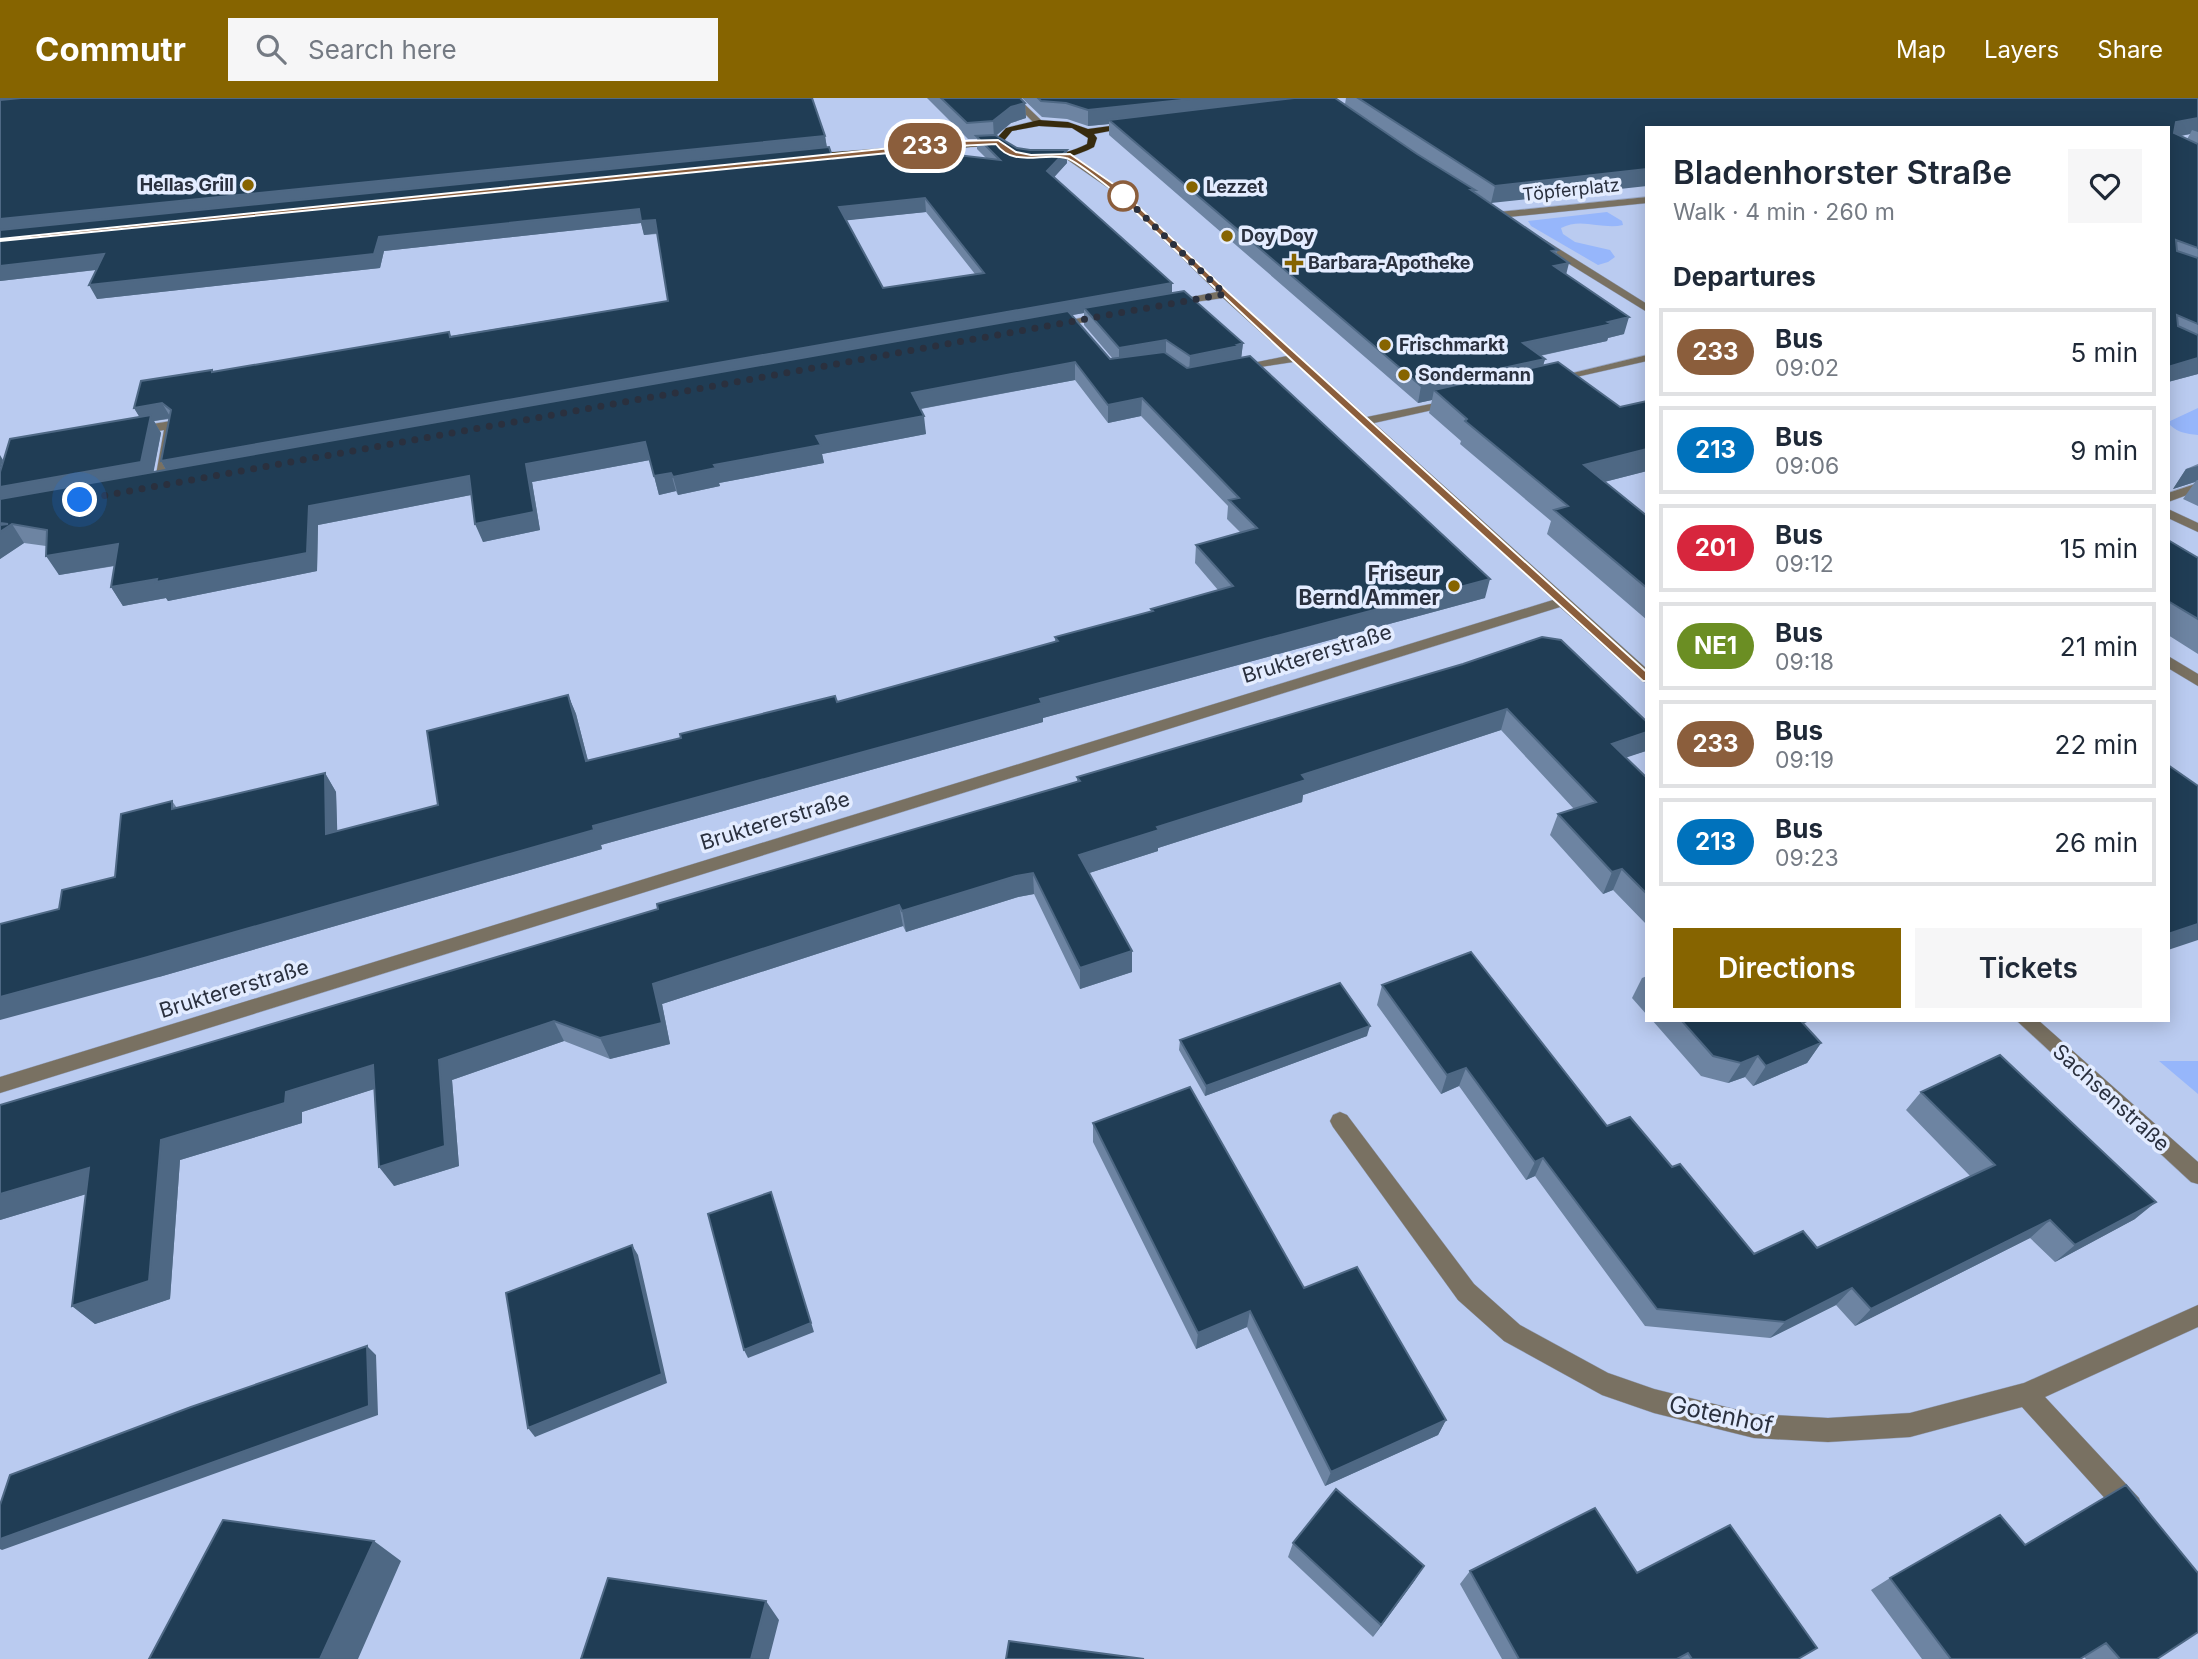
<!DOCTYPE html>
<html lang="en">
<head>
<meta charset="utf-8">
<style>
	body { margin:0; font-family:Inter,sans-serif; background:#f6f6f7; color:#1f2937; height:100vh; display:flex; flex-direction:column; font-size:26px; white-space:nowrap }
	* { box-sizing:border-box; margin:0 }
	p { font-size:23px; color:#747a83 }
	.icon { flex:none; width:38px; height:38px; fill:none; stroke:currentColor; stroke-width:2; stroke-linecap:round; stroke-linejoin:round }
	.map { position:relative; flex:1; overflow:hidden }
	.details { position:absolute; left:1645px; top:28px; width:525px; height:896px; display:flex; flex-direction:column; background:#fff; border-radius:0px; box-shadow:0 4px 18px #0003 }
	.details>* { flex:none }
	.badge { padding:0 14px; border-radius:23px; font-size:24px; line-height:46px }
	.you { position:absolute; width:35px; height:35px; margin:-18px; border:5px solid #fff; border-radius:50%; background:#1a73e8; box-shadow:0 0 0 10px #1a73e833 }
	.map>.badge { position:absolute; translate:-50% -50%; box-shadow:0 0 0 4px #fff }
	h2 { padding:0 28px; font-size:26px; line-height:63px }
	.round { display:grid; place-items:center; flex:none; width:74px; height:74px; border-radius:0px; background:#f6f6f7 }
	.head { display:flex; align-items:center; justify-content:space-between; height:119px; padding:0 28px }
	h1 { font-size:33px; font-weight:600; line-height:52px }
	.action { display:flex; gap:14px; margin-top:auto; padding:14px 28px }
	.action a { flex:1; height:80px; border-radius:0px; background:#866400; color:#fff; font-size:28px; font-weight:600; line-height:80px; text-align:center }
	.action a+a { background:#f6f6f7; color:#1f2937 }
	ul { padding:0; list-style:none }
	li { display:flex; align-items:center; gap:21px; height:88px; margin:0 14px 10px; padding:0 14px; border:4px solid #e0e1e3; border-radius:0px }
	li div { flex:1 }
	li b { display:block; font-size:26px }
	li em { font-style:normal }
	li .badge { min-width:77px; font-weight:700; text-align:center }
	header { display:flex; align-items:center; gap:42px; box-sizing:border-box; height:98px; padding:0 35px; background:#866400; color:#fff }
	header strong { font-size:33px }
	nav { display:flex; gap:38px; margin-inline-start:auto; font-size:24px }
	.search { width:490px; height:63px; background:#f6f6f7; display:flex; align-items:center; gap:18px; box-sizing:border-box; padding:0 24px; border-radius:0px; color:#747a83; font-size:26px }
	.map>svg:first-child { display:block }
	.green { fill:#96b6fb }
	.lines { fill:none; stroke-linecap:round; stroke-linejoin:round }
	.minor-casing { stroke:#9aa9c9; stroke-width:1 }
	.major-casing { stroke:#9aa9c9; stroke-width:1 }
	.minor { fill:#797162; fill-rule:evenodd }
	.major { fill:#372b0e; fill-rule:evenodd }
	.wall { fill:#6d84a2; fill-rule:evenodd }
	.shaded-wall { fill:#4e6884 }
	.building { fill:#203d55; stroke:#4e6884; stroke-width:2; fill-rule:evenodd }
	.line { fill:#8b5e3c; stroke:#fff; stroke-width:2 }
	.walk { stroke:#2a303e; stroke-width:7; stroke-dasharray:0 12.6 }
	.poi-dot { fill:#866400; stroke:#e3ecff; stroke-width:2.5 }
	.stop-dot { fill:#fff; stroke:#8b5e3c; stroke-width:3.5 }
	.labels { text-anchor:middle; stroke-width:7; stroke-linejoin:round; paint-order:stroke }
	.far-poi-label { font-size:18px; font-weight:bold; fill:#2a303e; stroke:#e3ecff; text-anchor:start }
	.far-street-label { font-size:18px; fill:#2a303e; stroke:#e3ecff }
	.poi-label { font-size:21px; font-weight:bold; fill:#2a303e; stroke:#e3ecff; text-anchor:end }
	.street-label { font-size:21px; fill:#2a303e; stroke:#e3ecff }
	.near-street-label { font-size:24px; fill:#2a303e; stroke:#e3ecff }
</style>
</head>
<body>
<header>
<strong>Commutr</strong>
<div class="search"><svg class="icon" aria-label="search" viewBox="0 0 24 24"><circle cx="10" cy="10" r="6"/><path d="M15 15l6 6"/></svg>Search here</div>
<nav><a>Map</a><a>Layers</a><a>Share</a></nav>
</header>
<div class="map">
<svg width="2198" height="1561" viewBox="0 0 2198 1561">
	<rect width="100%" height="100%" fill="#bacbf0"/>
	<!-- green -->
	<path class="green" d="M1607,114L1622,123L1623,127C1602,132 1581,119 1561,130L1563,136L1575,144L1610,152L1615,159L1608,164L1598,167L1531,128L1528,123Z
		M2198,310V337C2187,336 2174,334 2168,324Z
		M2159,963H2198V996Z"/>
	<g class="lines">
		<!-- minor casing -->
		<g class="minor-casing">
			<path id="minor" d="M1009,0H1018L1042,23V27H1036Z
				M1065,56H1071L1120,90L1229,194L1367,319L1455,301V307L1374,325L1647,571V585L1642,583L1560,509L0,995V979L1553,502L1293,264L1233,273V269L1287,258L1223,200L1166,208V204L1217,194L1114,94L1065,60Z
				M1647,99V105L1498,120L1493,117L1498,114Z
				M1532,139H1540L1647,206V214L1532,143Z
				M1108,214L1113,217L1112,219L1053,230L1048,227Z
				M1647,257V263L1554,284L1548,281Z
				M171,323L177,327L166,388L160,392L154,388L164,332L134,337L128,333L134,329Z
				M2198,385V393L2168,404V395Z
				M2168,411L2198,425V434L2168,420Z
				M2168,558L2198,576V588L2168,570Z
				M2016,922H2038L2198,1064V1086L2191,1084Z
				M1340,1014L1347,1017L1474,1186L1520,1227L1608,1275L1654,1291L1754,1316L1828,1320L1910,1315L2024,1285L2198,1207V1229L2045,1299L2139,1400L2142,1409L2139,1418L2130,1421L2121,1418L2022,1309L1910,1339L1828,1344L1754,1340L1654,1315L1602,1297L1504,1243L1458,1202L1333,1029L1330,1023L1333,1017Z"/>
		</g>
		<!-- major casing -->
		<g class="major-casing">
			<path id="major" d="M1039,22L1068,24L1088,31L1132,25L1136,28L1094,36L1097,40L1094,49C1065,64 1022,72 996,47L808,62L804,59L808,56L995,42L1006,30ZM1039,28L1072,30L1088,40L1087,46C1061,59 1025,65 1003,44L1012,33Z"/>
		</g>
		<!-- minor -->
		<use href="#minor" class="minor"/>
		<!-- major -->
		<use href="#major" class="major"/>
	</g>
	<!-- wall -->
	<path class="wall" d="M0,0L825,38L827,49L833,61L986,60L977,51V41H968L927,0H1020L1025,5L1026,20L1011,25L996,38L1017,50L1067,65L1054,79L1172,195L1243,245L1241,260L1485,500L1043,620V624L601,747L602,751L159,879L59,811L115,779L172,703L177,710L325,675L336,694L337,733L438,707L568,597L576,616L588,663L837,604L1055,544V539L1151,514V511L1218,492L1195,465L1196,447L1241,435L1227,421L1228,408L1141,318L1108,325L1075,282L921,311L926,336L822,356L824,365L719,385L720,388L678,397L676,393L659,397L650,362L532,384L540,432L483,444L471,397L318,427L317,473L168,503L166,500L123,508L111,489L115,468L59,477L46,448L24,445L0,461V389L140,319L134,310L213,274L449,234L451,238L668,203L657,136L644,137L641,125L384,153L380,170L97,201L96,172L0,183ZM926,114L975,176L883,190L846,122ZM1084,215V227L1113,261H1110L1072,217ZM170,321L161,363L166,372L153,374L161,335L154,323Z
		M1022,0H1340H1336L1345,6L1346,0H2198V276L2168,284L1647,30L1491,105L1475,94L1558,152L1556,156L1566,176L1624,236L1608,240L1607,243L1540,258L1545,261L1543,268L1647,373L1604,384L1647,418V522L1547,436L1551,423L1460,346L1461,343L1429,315L1432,302L1418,305L1109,37V26L1088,28L1067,21L1042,19ZM2190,36L2187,41L2181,38Z
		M2198,366V408L2183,401L2195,384L2173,391L2186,371Z
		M2168,442L2198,460V556L2168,537Z
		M1463,566L1647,624L1646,653L1626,659L1647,680V827L1613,792L1603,796L1550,737L1558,716L1574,711L1501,632L1303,697L1302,704L1158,750V753L1089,775L1132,853V874L1080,891L1034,796L1018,799L906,834L903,828L662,906L670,946L610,961L564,943L452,982L459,1068L394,1088L374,991L302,1014V1025L180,1062L170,1201L95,1226L72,1208L86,1096L0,1122V1007L658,811L1077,684V679Z
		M1647,878V917L1632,900L1642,880Z
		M1382,887L1672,1069L1754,1156L1817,1150L1971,1079L1906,1012L1921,994L2135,1121L2055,1164L2030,1140L1855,1228L1836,1207L1770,1240L1645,1228L1535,1078L1526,1082L1459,988L1441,996L1377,907Z
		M1652,922H1811L1803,926L1821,945L1807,965L1753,988L1745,979L1728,985L1701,978Z
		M1367,938L1205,998L1179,952L1180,942Z
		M1093,1025L1304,1190L1446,1322L1438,1337L1325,1388L1247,1229L1196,1251L1093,1044Z
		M1293,1445L1415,1482L1373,1539L1288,1459Z
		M2024,1446L2157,1561H2086L2084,1559L2080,1561H1922L1871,1492L1890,1480Z
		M1470,1473L1637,1475L1799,1561H1502L1460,1486Z"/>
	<!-- shaded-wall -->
	<path class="shaded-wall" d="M0,0H53L0,5Z
		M1200,0H1331L1109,22V26L1088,28V12Z
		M1025,5L1026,20L1011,25L994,39L993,23L1011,9Z
		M2198,20V34L2192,32L2190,36L2168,40L2176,24Z
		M825,38L827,51L0,135V121Z
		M1067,52V65L1048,86L1047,73Z
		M1647,71V88L1491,105L1495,88Z
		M925,100L926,114L841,123L839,109Z
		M639,111L655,122L659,135L644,137L641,125L384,153L380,170L97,201L89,187L379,139Z
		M104,156L112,170L0,183V168Z
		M1569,165L1565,181L1554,168Z
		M1172,185V199L1084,210V215L170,379L161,363Z
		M1629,219L1624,236L1608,240L1607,243L1519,262L1523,245Z
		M1166,242V259L1119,267V250Z
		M1243,245L1241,262L1189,275L1190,258Z
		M2198,260V276L2168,284V269Z
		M1545,261L1540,278L1434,292L1432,302L1418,305L1421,288Z
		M1075,264V282L914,312L912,295Z
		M1142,300L1141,318L1108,325V307Z
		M162,305L171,320L154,323L161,335L152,382L0,409V389L143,325L134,310Z
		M924,318L926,336L822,356L824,365L719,385L720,388L678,397L673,379L816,338Z
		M645,344L650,362L532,384L540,432L483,444L475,426L526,366Z
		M1647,351V373L1577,391L1584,367Z
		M0,357L3,362L0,372Z
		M2198,368V382H2197L2195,384L2173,391L2186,371Z
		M671,375L676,393L659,397L654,378Z
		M469,378L476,396L318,427L317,473L168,503L166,500L123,508L111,489L309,408Z
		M12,426L24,445L0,461V434Z
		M118,446L130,465L59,477L46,458Z
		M1490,481L1485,500L1043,620V624L601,747L602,751L159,879L0,922V899L593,728L1040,601Z
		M568,597L576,616L593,682L586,663Z
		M1507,611L1501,632L1303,697L1302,704L1158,750V753L1080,778L1079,757L1302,677Z
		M1647,634L1646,653L1604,667L1612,646Z
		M325,675L336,694L338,755L326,736Z
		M1622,771L1613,792L1603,796L1612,774Z
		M1033,775L1034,796L1018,799L906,834L902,813L1016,778Z
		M899,807L903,828L662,906L670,946L610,961L600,940L653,886Z
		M2198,826V842L2168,852V836Z
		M1132,853V874L1080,891V870Z
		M1789,922H1811L1780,936Z
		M554,923L564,943L452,982L459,1068L394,1088L379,1069L439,962Z
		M1370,928L1367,938L1205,998L1206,988Z
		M1821,945L1807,965L1753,988L1766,968Z
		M1758,958L1745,979L1728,985L1741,965Z
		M373,967L387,987L302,1014V1025L180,1062L170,1201L95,1226L72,1208L161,1042L286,994Z
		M1466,970L1459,988L1441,996L1447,977Z
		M1543,1060L1535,1078L1526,1082L1535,1064Z
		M89,1070L110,1089L0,1122V1096Z
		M771,1094L814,1234L748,1260L744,1252Z
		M2156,1104L2135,1121L2055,1164L2075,1147Z
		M2050,1122L2030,1140L1855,1228L1871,1211Z
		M632,1147L638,1157L667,1285L535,1339L528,1330Z
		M1852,1190L1836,1207L1770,1240L1785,1224Z
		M1250,1213L1247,1229L1196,1251L1198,1235Z
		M367,1248L376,1257L378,1317L2,1452L0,1451V1441Z
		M1446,1322L1438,1337L1325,1388L1331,1374Z
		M374,1443L401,1463L358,1561H320Z
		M1424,1468L1415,1482L1373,1539L1381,1527Z
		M766,1503L779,1522L769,1561H751Z"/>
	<!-- building -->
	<path class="building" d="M21,0H812L825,38L0,121V2Z
		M941,0H1020L1025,5L1011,9L993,23L967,25Z
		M1038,0H1200L1088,12L1066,5L1041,3Z
		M1294,0H1335L1417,56L1475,92H1471L1558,152L1552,153L1569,165L1554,168L1629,219L1608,224L1612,226L1523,245L1545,261L1421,288L1109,22Z
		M1358,0H2198V20L2176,24L2174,35L2198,46V150L2176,142L2177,153L2198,160V226L2177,217L2178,228L2198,237V260L2168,269V30H1647V71L1495,88Z
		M995,37L1017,50L1030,52H1067L1047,73L1172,185L161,363L171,312L162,305L134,310L141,283L212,272V274L449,234L450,239L668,203L655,122L641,123L639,111L379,139L374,156L89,187L104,156L0,168V132L829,49L833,61L914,52L1000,62L976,38ZM925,100L984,175L883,190L839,109Z
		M1184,193L1243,245L1237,247L1239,248L1190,258L1166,242L1119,250L1084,210Z
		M1068,213L1110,261L1164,254L1187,270L1250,258L1490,481L1040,601L1042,605L593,728L594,732L144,860L0,899V826L59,811L62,792L115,779L121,716L172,703V711L325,675L326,736L438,707L427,633L568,597L586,663L681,640L680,636L835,598L837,604L1058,543L1055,539L1153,513L1151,511L1233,488L1196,447L1257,430L1229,402L1239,400L1142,300L1108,307L1075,264L912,295L924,318L816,338L821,347L714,367L716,370L673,379L671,375L654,378L645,344L526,366L534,414L475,426L469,378L309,408L307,455L156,484L157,481L111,489L118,446L46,458L47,432L12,426L0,434V427L8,426L0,425V401Z
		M1558,264L1620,309L1647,303V351L1584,367L1647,418V490L1554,412L1568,408L1465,323L1467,321L1434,292Z
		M151,317L141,364L0,389V374L10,341Z
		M2168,442L2198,460V521L2168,503Z
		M1542,539L1561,542L1647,624V634L1612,646L1647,680V796L1622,771L1612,774L1558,716L1596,704L1507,611L1302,677L1306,682L1157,729L1159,732L1079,757L1132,853L1080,870L1033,775L1016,778L902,813L899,807L653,886L662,925L600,940L554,923L439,962L445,1048L379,1069L373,967L286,994L285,1005L161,1042L149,1183L72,1208L89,1070L0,1096V1007L658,811L657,806L1080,683L1077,679L1463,566Z
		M2168,667L2198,688V826L2168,836Z
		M1471,854L1607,1028L1630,1019L1672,1069L1680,1066L1754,1156L1803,1133L1817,1150L1995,1067L1921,994L2000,957L2156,1104L2075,1147L2050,1122L1871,1211L1852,1190L1785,1224L1657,1211L1543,1060L1535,1064L1466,970L1447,977L1382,887Z
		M1340,885L1370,928L1206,988L1180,942Z
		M1681,922H1800L1821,945L1766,968L1758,958L1741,965L1713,958Z
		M1190,989L1304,1190L1357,1169L1446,1322L1331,1374L1250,1213L1198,1235L1093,1025Z
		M771,1094L811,1225L744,1252L708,1116Z
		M632,1147L662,1276L528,1330L506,1195Z
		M367,1248L369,1308L0,1441V1407L10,1377L191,1309Z
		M2126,1387L2198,1475V1534L2157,1561H2120L2106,1545L2080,1561H1951L1890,1480L2000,1417L2025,1447Z
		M1336,1391L1424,1468L1381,1527L1293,1445Z
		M1595,1410L1637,1475L1730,1427L1817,1550L1798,1561H1692L1688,1555L1677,1561H1519L1470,1473Z
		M223,1422L374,1443L320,1561H149Z
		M608,1480L766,1503L751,1561H581Z
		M1009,1543L1144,1561H1006Z"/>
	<!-- line -->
	<path class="line" d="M998,42L1016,54L1031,57L1070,56L1119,90L1228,194L1651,578V583H1643C1468,423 1291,265 1121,100C1113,92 1075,62 1066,60C1043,54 1013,70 996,46L959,48L0,143V141L959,43Z"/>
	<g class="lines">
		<!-- walk -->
		<path class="walk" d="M80,402L1225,196L1123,98"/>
	</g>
	<!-- markers -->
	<g class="poi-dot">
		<circle cx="248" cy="87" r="7"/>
		<circle cx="1192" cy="89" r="7"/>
		<circle cx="1227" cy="138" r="7"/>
		<path d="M1290.5 154.5h7v7h7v7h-7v7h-7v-7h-7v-7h7z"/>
		<circle cx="1385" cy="247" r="7"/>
		<circle cx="1404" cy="277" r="7"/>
		<circle cx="1454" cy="488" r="7"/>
	</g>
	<circle class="stop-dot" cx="1123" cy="98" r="14"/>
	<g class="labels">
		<!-- far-poi labels -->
		<g class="far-poi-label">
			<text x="234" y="93" text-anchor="end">Hellas Grill</text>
			<text x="1206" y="95">Lezzet</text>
			<text x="1241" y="144">Doy Doy</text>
			<text x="1308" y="171">Barbara-Apotheke</text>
			<text x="1399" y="253">Frischmarkt</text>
			<text x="1418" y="283">Sondermann</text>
		</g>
		<!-- far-street labels -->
		<g class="far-street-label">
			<text transform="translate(1571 92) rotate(-6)" y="6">Töpferplatz</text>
		</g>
		<!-- poi labels -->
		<g class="poi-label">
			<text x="1440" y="483">Friseur<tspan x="1440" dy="24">Bernd Ammer</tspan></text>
		</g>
		<!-- street labels -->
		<g class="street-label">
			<text transform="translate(1317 556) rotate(-17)" y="7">Bruktererstraße</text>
			<text transform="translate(775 723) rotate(-17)" y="7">Bruktererstraße</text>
			<text transform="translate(234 891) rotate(-17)" y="7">Bruktererstraße</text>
			<text transform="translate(2111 1000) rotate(42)" y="7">Sachsenstraße</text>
		</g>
		<!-- near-street labels -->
		<g class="near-street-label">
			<text transform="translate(1721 1317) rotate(12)" y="8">Gotenhof</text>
		</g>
	</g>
</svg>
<div class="you" style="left:80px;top:402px"></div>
<b class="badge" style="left:925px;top:48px;background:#8b5e3c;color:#fff">233</b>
<section class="details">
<div class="head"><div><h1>Bladenhorster Straße</h1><p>Walk · 4 min · 260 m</p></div><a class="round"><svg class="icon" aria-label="heart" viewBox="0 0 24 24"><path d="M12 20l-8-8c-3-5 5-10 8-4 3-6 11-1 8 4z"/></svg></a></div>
<h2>Departures</h2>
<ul>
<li><span class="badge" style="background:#8b5e3c;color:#fff">233</span><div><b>Bus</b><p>09:02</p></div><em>5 min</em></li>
<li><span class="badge" style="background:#0072bc;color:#fff">213</span><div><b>Bus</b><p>09:06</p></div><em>9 min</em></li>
<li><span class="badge" style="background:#d7263d;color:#fff">201</span><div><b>Bus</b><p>09:12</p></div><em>15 min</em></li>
<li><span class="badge" style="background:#6b8e23;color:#fff">NE1</span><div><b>Bus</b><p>09:18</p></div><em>21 min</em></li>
<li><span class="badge" style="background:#8b5e3c;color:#fff">233</span><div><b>Bus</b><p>09:19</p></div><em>22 min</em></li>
<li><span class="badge" style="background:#0072bc;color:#fff">213</span><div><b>Bus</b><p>09:23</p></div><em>26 min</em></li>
</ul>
<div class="action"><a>Directions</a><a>Tickets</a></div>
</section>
</div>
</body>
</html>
